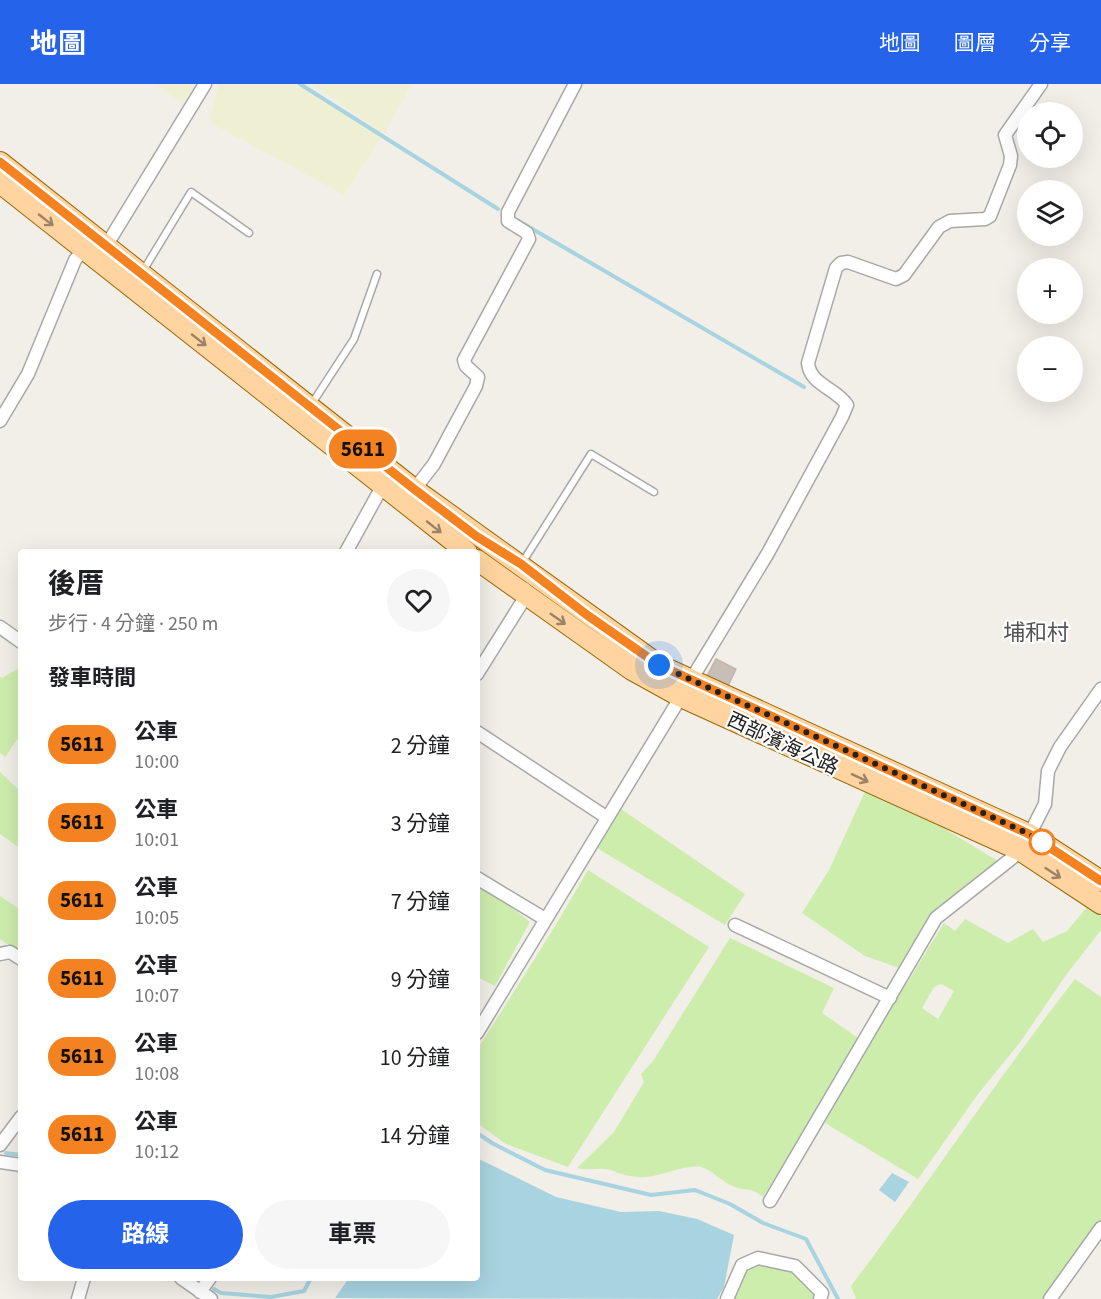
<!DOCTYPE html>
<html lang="zh-TW">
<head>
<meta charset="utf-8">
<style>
	body { margin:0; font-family:"Source Sans 3","Noto Sans TC",sans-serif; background:#f6f6f6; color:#202124; height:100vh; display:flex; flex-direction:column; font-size:22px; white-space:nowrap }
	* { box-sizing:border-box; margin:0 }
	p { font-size:20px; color:#757577 }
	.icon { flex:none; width:33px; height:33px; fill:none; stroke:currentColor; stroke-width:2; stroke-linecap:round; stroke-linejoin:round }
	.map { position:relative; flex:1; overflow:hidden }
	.side { position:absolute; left:18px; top:465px; width:462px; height:732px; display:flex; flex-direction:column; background:#fff; border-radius:6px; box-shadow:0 6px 24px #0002 }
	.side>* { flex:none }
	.badge { padding:0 12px; border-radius:20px; font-size:21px; line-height:39px }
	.buttons { position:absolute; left:1017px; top:18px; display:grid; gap:12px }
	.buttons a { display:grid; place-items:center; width:66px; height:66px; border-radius:50%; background:#fff; box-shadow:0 6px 24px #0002; font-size:30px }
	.you { position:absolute; width:30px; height:30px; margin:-15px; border:4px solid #fff; border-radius:50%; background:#1a73e8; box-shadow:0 0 0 9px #1a73e833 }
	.map>.badge { position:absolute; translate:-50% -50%; box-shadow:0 0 0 3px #fff }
	h2 { padding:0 30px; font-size:22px; line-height:54px }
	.round { display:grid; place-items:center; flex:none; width:63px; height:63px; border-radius:32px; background:#f6f6f6 }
	.headline { display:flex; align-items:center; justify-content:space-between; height:102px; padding:0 30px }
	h1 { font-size:28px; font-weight:700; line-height:45px }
	.action { display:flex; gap:12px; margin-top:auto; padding:12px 30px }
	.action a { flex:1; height:69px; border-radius:36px; background:#2563eb; color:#fff; font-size:24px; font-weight:700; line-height:69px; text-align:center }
	.action a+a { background:#f6f6f6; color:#202124 }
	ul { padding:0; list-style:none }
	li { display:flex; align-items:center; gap:18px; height:78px; padding:0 30px }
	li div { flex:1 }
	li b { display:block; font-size:22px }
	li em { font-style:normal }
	li .badge { min-width:66px; font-weight:700; text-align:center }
	header { display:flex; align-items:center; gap:36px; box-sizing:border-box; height:84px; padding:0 30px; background:#2563eb; color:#fff }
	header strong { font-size:28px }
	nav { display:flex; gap:33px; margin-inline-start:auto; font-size:21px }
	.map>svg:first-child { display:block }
	.farmland { fill:#eff0d3 }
	.grass { fill:#cdedad; fill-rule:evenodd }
	.water { fill:#a7d4e0 }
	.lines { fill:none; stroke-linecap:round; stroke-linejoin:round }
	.stream { stroke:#a7d4e0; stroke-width:4 }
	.building { fill:#c7beb7; stroke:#c4b5a9; stroke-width:1.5 }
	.lane-casing { stroke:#a8a8a8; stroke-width:9 }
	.street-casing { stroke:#a8a8a8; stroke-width:15 }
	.primary-casing { stroke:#9f6800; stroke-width:22 }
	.lane { stroke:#fff; stroke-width:6 }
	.street { stroke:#fff; stroke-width:12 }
	.primary { stroke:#ffd4a0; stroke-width:20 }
	.oneway { stroke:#9b8367 }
	.line-casing { stroke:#fff; stroke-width:14 }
	.line { stroke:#f58220; stroke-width:9 }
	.walk { stroke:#212121; stroke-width:6; stroke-dasharray:0 10.8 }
	.stop-dot { fill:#fff; stroke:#f58220; stroke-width:3 }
	.labels { text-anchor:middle; stroke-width:4.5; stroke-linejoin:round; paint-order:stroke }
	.street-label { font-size:20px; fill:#212121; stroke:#fff }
	.quarter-label { font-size:22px; fill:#545454; stroke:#fff }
</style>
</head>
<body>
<header>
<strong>地圖</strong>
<nav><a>地圖</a><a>圖層</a><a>分享</a></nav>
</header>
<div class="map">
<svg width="1101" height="1215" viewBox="0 0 1101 1215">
	<rect width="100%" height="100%" fill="#f2eee8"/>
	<!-- farmland -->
	<path class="farmland" d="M156,0H195L183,20Z
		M219,0H297L376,44L312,0H412L384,50L344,111L209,38Z"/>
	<!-- grass -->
	<path class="grass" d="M21,583V650L5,673L0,669V593L2,594Z
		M0,688L21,708V765L0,750Z
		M869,699L1001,779L930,834L902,885L865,872L802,829L829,786Z
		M621,725L745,810L725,841L597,764Z
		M588,786L709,863L568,1083L506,1060L477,1039V966L554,844Z
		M477,796L530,838L495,902L477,893Z
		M0,812L21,826V869L0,855Z
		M1089,821L1101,830V846L1066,891L1021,957L978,1010L918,1095L825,1039L873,947L912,891L944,839L955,847L965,835L1008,859L1033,845L1043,858L1067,847ZM941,900L954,907L938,935L922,924L934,903Z
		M730,854L834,904L822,929L861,956L763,1113C750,1102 746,1108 733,1102C722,1098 712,1086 701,1083C687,1080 661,1092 646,1093C632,1094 622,1090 610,1086C599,1083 588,1087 577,1084L614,1048L644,998L641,990L653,977Z
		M1075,895L1101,913V1145L1051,1215H856L851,1202C928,1101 997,995 1075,895Z
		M758,1174L795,1182L820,1215H733L742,1181Z"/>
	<!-- water -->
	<path class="water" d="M477,1074L556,1113L621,1128L659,1127L697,1135L734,1151L724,1203L717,1215L335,1214L349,1194H477Z
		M892,1089L909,1098L895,1118L879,1106Z"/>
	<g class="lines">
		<!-- stream -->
		<path class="stream" d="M300,0L498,125
			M517,136L804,303
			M477,1049L492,1059L545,1086L651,1111L695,1106L730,1120L763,1139L806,1155L838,1215
			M6,1069L21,1071
			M198,1194V1195
			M214,1205L221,1209L271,1213L304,1207L311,1194"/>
	</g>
	<!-- building -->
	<path class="building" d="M716,575L736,585L727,604L706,594Z"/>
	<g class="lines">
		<!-- lane casing -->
		<g class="lane-casing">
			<path id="lane" d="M143,187L191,108L249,149
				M311,321L354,255L377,190
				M522,479L591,370L654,408"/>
		</g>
		<!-- street casing -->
		<g class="street-casing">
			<path id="street" d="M0,337L28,290L75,176L84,165L106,162L205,0
				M410,411L434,380L476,302L478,293L466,282L464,276L529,155L527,149L508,137V128L575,0
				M346,468L383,401
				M0,543L21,558
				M477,590L526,512L525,505
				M477,648L606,733
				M477,794L545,835
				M735,841L890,914
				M0,870L10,868L21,875
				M477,949L768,469L842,333L847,321C836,304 810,301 808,279L836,184L841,179L848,178L896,195L904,191L939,143L950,137L985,135L990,132L1010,81L1011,72L1005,51L1041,0
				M0,1061L21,1033
				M0,1078L21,1081
				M770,1117L936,834L1021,767L1045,720L1048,687L1060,663L1101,605
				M181,1194L211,1215
				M200,1208L210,1194
				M78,1215L84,1194
				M727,1215L742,1181L758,1174L795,1182L822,1209L820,1215
				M1050,1215L1101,1144"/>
		</g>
		<!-- primary casing -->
		<g class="primary-casing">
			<path id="primary" d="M0,78L414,405L659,581L1029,750L1101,797
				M0,99L467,468
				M477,476L632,586L681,613L1021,767L1101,820"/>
		</g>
		<!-- lane -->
		<use href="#lane" class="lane"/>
		<!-- street -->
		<use href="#street" class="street"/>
		<!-- primary -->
		<use href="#primary" class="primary"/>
	</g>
	<!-- one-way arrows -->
	<defs><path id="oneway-shaft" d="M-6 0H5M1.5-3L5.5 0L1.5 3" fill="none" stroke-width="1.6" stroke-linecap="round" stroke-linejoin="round" transform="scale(1.5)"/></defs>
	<g class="oneway">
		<use href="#oneway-shaft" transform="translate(46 136) rotate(38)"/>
		<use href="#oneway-shaft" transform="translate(199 256) rotate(38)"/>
		<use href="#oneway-shaft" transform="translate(434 443) rotate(38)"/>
		<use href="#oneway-shaft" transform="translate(558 535) rotate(35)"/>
		<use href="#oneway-shaft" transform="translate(860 694) rotate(25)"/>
		<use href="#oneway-shaft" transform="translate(1053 789) rotate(33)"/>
	</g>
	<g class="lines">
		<!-- line casing -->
		<g class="line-casing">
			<path id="line" d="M0,78L414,405L476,452L521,480L587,531L659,581L1029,750L1101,797"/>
		</g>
		<!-- line -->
		<use href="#line" class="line"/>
		<!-- walk -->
		<path class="walk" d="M659,581L1029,750L1047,761L1042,758"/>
	</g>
	<!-- markers -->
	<circle class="stop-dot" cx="1042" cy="758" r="12"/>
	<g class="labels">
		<!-- street labels -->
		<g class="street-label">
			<text transform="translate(783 659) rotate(25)" y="7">西部濱海公路</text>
		</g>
		<!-- quarter labels -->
		<g class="quarter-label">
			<text x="1036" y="556">埔和村</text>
		</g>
	</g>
</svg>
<div class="buttons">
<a><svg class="icon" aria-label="locate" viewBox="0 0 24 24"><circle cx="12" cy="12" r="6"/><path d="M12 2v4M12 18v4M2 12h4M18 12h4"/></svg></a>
<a><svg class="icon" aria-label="layers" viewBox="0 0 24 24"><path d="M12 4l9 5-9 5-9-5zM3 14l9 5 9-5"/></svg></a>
<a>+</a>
<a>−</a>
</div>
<div class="you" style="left:659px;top:581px"></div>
<b class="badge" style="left:363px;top:365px;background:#f58220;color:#111">5611</b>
<section class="side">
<div class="headline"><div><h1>後厝</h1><p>步行 · 4 分鐘 · 250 m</p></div><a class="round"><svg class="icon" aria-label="heart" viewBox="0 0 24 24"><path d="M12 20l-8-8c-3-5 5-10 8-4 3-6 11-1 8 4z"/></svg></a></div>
<h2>發車時間</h2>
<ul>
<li><span class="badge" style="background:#f58220;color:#111">5611</span><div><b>公車</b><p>10:00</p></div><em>2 分鐘</em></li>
<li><span class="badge" style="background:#f58220;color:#111">5611</span><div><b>公車</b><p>10:01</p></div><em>3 分鐘</em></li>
<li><span class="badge" style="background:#f58220;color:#111">5611</span><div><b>公車</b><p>10:05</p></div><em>7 分鐘</em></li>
<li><span class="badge" style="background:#f58220;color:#111">5611</span><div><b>公車</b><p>10:07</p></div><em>9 分鐘</em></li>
<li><span class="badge" style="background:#f58220;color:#111">5611</span><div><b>公車</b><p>10:08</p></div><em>10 分鐘</em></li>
<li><span class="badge" style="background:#f58220;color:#111">5611</span><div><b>公車</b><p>10:12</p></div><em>14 分鐘</em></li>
</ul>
<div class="action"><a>路線</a><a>車票</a></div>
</section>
</div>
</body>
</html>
